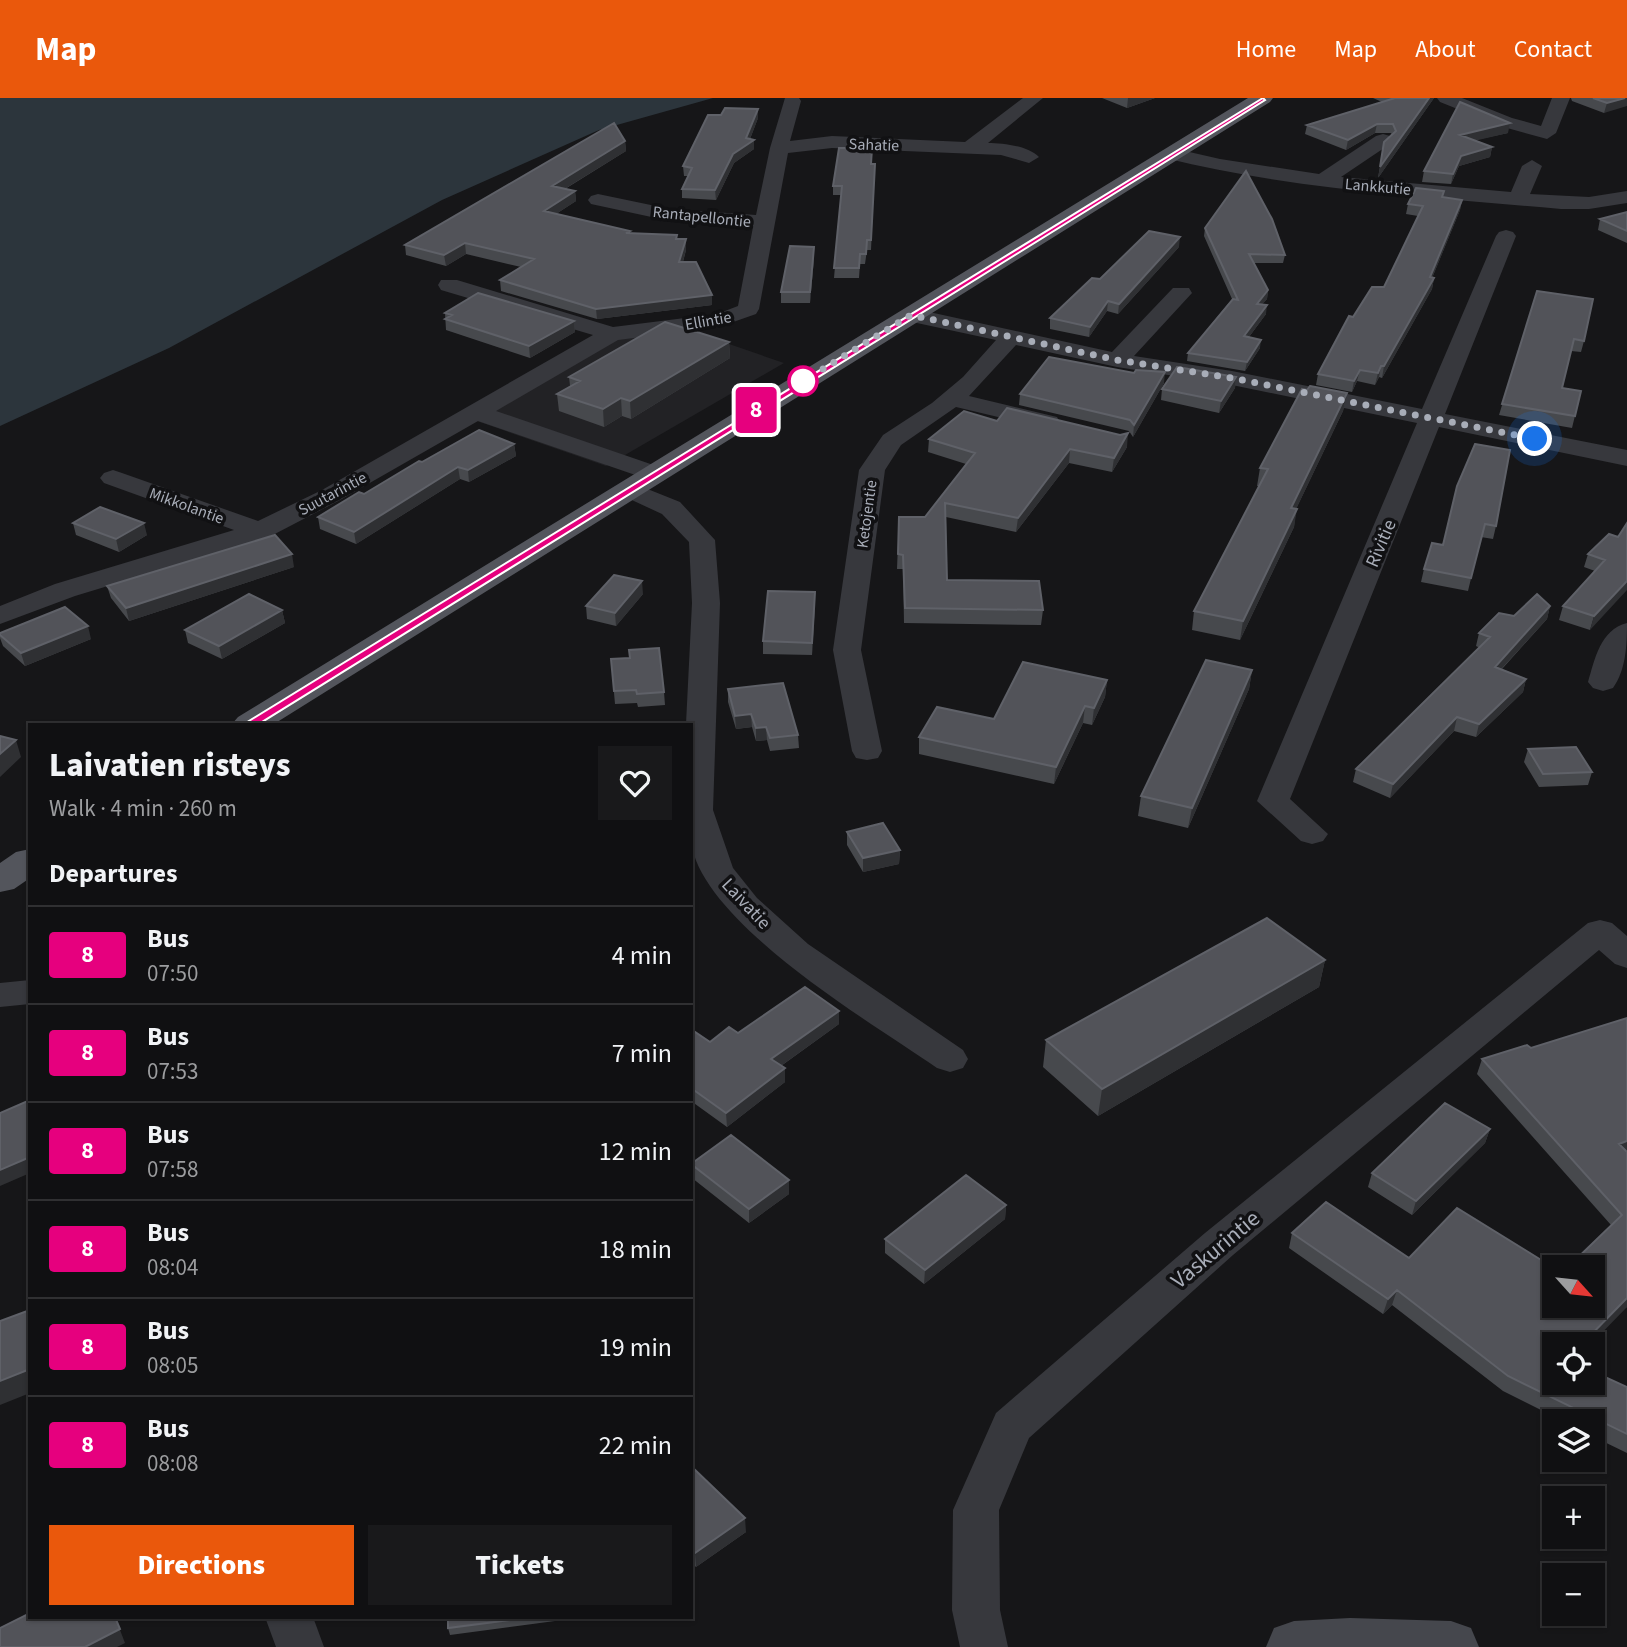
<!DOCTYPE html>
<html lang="en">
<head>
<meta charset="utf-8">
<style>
	body { margin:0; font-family:"Source Sans 3",sans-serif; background:#19191b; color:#f1f3f6; height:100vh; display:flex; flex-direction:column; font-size:26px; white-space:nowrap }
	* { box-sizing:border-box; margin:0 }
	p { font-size:23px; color:#9c9d9f }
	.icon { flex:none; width:38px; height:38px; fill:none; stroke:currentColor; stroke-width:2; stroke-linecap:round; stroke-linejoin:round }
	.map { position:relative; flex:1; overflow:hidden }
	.drawer { position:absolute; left:28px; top:625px; width:665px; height:896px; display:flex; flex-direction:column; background:#101012; border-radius:0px; box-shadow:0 2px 5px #0004,0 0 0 2px #303032 }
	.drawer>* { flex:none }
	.badge { padding:0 14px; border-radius:5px; font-size:24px; line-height:46px }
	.needle { width:46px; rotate:117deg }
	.buttons { position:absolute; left:1542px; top:1157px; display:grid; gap:14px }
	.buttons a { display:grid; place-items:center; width:63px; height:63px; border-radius:0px; background:#101012; box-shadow:0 2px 5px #0004,0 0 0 2px #303032; font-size:35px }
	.you { position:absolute; width:35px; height:35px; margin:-18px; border:5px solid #fff; border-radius:50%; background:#1a73e8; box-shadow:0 0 0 10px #1a73e833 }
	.map>.badge { position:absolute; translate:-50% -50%; box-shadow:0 0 0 4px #fff }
	h2 { padding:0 21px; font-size:26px; line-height:63px }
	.round { display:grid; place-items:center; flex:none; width:74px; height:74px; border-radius:0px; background:#19191b }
	.head { display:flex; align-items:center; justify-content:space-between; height:119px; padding:0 21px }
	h1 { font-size:33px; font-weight:800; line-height:52px }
	.button { display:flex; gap:14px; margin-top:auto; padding:14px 21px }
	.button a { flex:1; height:80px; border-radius:0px; background:#ea580c; color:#fff; font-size:28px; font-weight:800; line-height:80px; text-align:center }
	.button a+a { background:#19191b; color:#f1f3f6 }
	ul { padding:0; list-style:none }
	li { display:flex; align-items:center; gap:21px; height:98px; padding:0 21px; border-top:2px solid #303032 }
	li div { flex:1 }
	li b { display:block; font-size:26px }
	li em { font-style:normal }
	li .badge { min-width:77px; font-weight:700; text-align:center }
	header { display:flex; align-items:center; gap:42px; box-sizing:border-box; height:98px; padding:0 35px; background:#ea580c; color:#fff }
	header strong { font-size:33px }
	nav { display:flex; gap:38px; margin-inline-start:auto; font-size:24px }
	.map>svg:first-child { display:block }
	.built { fill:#222225 }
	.water { fill:#2c353c }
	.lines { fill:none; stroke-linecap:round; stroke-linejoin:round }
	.minor { fill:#37383d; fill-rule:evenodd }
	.secondary { fill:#45474d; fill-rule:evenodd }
	.primary { fill:#53555c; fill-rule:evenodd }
	.wall { fill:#47494d }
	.shaded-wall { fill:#2f3033 }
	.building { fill:#525359; stroke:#5f6168; stroke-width:2 }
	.line { fill:#e6007e; stroke:#fff; stroke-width:2 }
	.walk { stroke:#a8adb8; stroke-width:7; stroke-dasharray:0 12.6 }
	.stop-dot { fill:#fff; stroke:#e6007e; stroke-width:3.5 }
	.labels { text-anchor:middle; stroke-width:7; stroke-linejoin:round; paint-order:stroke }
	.far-street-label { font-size:16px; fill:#a8adb8; stroke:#111113 }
	.street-label { font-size:19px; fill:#a8adb8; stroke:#111113 }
	.near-street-label { font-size:23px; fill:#a8adb8; stroke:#111113 }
</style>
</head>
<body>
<header>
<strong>Map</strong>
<nav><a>Home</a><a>Map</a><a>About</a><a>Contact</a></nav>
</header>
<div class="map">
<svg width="1627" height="1549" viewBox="0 0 1627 1549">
	<rect width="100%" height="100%" fill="#161618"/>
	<!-- built -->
	<path class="built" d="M671,226L784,265L606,368L471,321L627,234Z"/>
	<!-- water -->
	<path class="water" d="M0,0H713L599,32L442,102L169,250L0,328Z"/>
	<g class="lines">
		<!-- minor -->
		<path class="minor" d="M785,0H799L801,3L790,43L832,38L965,44L1023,0H1043L988,45C1003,45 1028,48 1039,59L1029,65L1001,57L832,50L788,55L759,211L756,216L719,229L618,242L496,313L665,371L669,376L665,381L656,384L647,381L478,323L340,402L269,439L75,498L0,526V508L55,486L234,432L104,385L100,380L104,375L113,372L122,375L258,423L322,392L593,237L441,192L438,187L441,182H457L613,229L717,216L738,208L753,129L670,123L591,106L588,102L591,98L598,96L670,111L756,117L770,50Z
			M1437,0H1462L1512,20L1541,28L1552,0H1570L1556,35L1547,41L1500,28L1440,4Z
			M1383,36L1390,38L1392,42L1390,46L1341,79L1511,94L1522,68L1532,62L1542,68L1530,96L1589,99L1627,93V105L1589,111H1561C1428,99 1295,92 1165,60L1162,56L1172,50L1220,61L1319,76L1376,38Z
			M1506,132L1513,134L1516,138L1445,316L1627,352V368L1439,329L1290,701L1328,736L1323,743L1312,746L1301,743L1257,703L1417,325L1232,287L1117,269L1016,247L969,298L1057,319L1060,324L1057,329L1048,331L956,309L901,347L885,372L861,552L882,653L878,660L867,662L856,660L852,653L833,552L859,372L883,337L932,305L963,279L996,242L903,222L900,217L903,212L911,210L1112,254L1173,190H1189L1192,195L1134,258L1232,273L1422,311L1496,138L1499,134Z
			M630,384L680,404L715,442L720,505L713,712L733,770L757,800L808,846L963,952L968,961L963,970L950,974L937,970C872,925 702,825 691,744C687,710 691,661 691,626H686L692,505L689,444L662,416L621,397L617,392L621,387Z
			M1627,525C1627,547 1626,572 1613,590L1603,593L1593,590L1588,584C1595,561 1600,532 1627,525Z
			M1600,822L1612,825L1627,838V870L1615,866L1599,852L1233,1157L1029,1340L999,1412L1000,1512L1008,1549H960L952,1512L953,1412L996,1315L1205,1135L1588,825Z
			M30,882V906L0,909V885Z
			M265,1519H313L324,1549H276Z"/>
		<!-- secondary -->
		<path class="secondary" d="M1350,1520L1451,1523L1471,1530L1479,1549H1266L1274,1530L1294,1523Z"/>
		<!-- primary -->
		<path class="primary" d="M1248,0H1273L1270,4L274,626H232L238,619Z
			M30,751V780L14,791L0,794V765L16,754Z"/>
	</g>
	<!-- wall -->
	<path class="wall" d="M1102,0H1155L1127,10Z
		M1373,0H1434L1378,80L1384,44L1392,37L1391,35H1375L1346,52L1305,36L1307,27L1382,4Z
		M1571,0H1627L1604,15L1572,3Z
		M1460,4L1508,35L1475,42L1492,49L1490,59L1459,68L1451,86L1422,84L1424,73Z
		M758,20L750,41L754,51L734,65L716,102L682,100V91L688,78H684L683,68Z
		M625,43L626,53L565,91L575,93L576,103L556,116L630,133V135L678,141L686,152L683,164L712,207L597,221L501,193L500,182L521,169L466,156L446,168L406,157L405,147Z
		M872,50L871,66H875L871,152H867L865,166H860L859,180H834L841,97H833V88Z
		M1443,99L1462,102L1460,112L1432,180H1434L1432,191L1382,280L1379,279L1375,287L1357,283L1352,294L1316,287L1318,276L1353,219L1384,189L1418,118L1406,116L1408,106Z
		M1627,114V145L1598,132L1600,121Z
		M1205,130L1285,157L1283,165H1254L1268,192L1267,201L1262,206L1266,216L1249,239L1260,250L1245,273L1187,263L1188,255L1232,201L1204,138Z
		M1179,149L1118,216L1107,213L1089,239L1050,231V220L1100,181Z
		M814,160L810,205H781V194Z
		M1537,193L1584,243L1581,254L1571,253L1562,290L1581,293L1572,330L1499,317Z
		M445,215L574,223L575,234L530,260L446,232Z
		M729,244L730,260L631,321L622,318L604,329L559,313L557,296L570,288L569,279Z
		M1236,279L1235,290L1219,315L1161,302L1162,291Z
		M1164,285L1133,339L1129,333L1019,307L1020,296Z
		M1347,295L1343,313L1296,411L1294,429L1240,542L1192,532L1194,513L1259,388H1257L1260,370Z
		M997,323L1127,349L1112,374L1069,365L1016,434L946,419L947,482L1043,512L1041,527L904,525L903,471H897L899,419H925L966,366L928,354L929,341Z
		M514,346L516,358L469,384L460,381L356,446L320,431L318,419L364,396L422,364Z
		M1457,388L1496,428L1493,441L1481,439L1468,493L1421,484L1424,471L1443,447Z
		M73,425L147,437L119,454L76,437Z
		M1618,439L1590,532L1559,522L1563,508L1595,473L1584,469L1588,456Z
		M294,469L129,523L111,500L107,488Z
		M643,496L616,528L587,521L586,508Z
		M815,506L812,557L763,556V543Z
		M1550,508L1547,521L1502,571L1526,581L1523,594L1476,639L1454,633L1390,700L1353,684L1356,671L1480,550L1476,548L1479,535L1514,518Z
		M282,512L285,525L222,561L188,545L185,532Z
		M0,535L91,541L25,568L3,548L0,540Z
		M611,561L664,594L665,607L638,609L637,605L615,606Z
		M1252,572L1249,591L1188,730L1138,718L1141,698Z
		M1107,582L1105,599L1092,627L1083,625L1054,686L919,656V639L994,621Z
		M728,591L798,637L799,650L770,653L767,642L756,643L752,629L736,631L728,604Z
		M1528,651L1592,674L1588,687L1539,689L1524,664Z
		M847,734L900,752L899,766L863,774L847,747Z
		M1325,862L1319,889L1098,1018L1043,969L1046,942Z
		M1627,920V1209L1554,1246V1284L1627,1289V1355L1592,1338V1323H1563L1503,1293L1392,1207L1383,1216L1289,1150L1292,1135L1409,1160L1554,1208L1611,1127L1477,976L1482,961L1531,950Z
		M839,926L781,968L785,970V984L727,1029L691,1003V936L710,944L738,935Z
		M1490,1031L1485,1045L1412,1117L1368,1089L1372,1075Z
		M691,1066L789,1082V1096L749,1125L692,1080Z
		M1006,1107L1005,1121L924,1186L885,1155V1141Z
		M691,1368L746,1434L696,1469L691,1464Z
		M448,1519H585L450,1537L448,1530Z"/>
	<!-- shaded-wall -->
	<path class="shaded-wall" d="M1128,0H1155L1127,10Z
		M1429,0H1434L1378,80L1380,69Z
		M1627,0V8L1604,15L1607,5Z
		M758,11V20L748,46L754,42V51L734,65L716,102L715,92L733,56L746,40Z
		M1510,25L1508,35L1457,47L1460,37Z
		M1377,26L1375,35L1346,52L1348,42Z
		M625,43L626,53L553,98L552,88Z
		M1492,49L1490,59L1459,68L1451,86L1453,76L1461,58Z
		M575,93L576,103L545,123L544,113Z
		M1462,102L1460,112L1428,190L1430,179Z
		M1180,139L1179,149L1118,216L1119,206Z
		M686,141V152L680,174L679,164Z
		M465,145L466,156L446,168L444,157Z
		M814,149V160L810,205V194Z
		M1434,180L1432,191L1382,280L1384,268Z
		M1268,192L1267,201L1256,214L1257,206Z
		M712,197V207L597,221L596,211Z
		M1108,203L1107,213L1089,239L1090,229Z
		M1267,207L1266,216L1243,247L1244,238Z
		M574,223L575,234L530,260L529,248Z
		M1261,242L1260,250L1245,273L1247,264Z
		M729,244L730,260L631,321L630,303Z
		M1381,268L1379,279L1375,287L1378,275Z
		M1360,272L1357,283L1352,294L1354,283Z
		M1165,274L1164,285L1133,339L1134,327Z
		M1236,279L1235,290L1219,315L1221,303Z
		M1347,295L1343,313L1288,428L1291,410Z
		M621,300L622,318L604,329L603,311Z
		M1128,335L1127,349L1112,374L1114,360Z
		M514,346L516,358L469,384L468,372Z
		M1070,351L1069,365L1016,434L1018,420Z
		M458,369L460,381L356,446L354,434Z
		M1297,411L1294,429L1240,542L1243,523Z
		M144,425L147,437L119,454L116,441Z
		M292,456L294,469L129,523L126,510Z
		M642,483L643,496L616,528L615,515Z
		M1627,483V492L1590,532L1594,518Z
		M815,494V506L812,557V545Z
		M1550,508L1547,521L1492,581L1495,569Z
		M282,512L285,525L222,561L219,548Z
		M88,528L91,541L25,568L21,555Z
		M1252,572L1249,591L1188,730L1192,710Z
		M1526,581L1523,594L1476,639L1479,626Z
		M1107,582L1105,599L1092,627L1094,610Z
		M1085,608L1083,625L1054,686L1056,669Z
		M751,616L752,629L736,631L735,618Z
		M1457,619L1454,633L1390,700L1393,686Z
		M766,629L767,642L756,643V630Z
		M16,642L21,659L0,679V656Z
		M900,752L899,766L863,774V760Z
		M1325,862L1319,889L1098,1018L1102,991Z
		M839,913V926L771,975V961Z
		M785,970V984L727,1029L726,1015Z
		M1490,1031L1485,1045L1412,1117L1416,1103Z
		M1627,1043V1056L1619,1046Z
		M30,1059V1075L0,1088V1072Z
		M789,1082V1096L749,1125V1111Z
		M1006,1107L1005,1121L924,1186L925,1172Z
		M1397,1192L1392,1207L1383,1216L1388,1201Z
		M1627,1200V1209L1591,1246H1582Z
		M30,1271V1295L0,1307V1283Z
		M745,1420L746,1434L696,1469L695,1455Z
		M115,1519L125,1545L117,1549H85Z"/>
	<!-- building -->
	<path class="building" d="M1395,0H1429L1380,69L1384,44L1396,33L1393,26H1377L1348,42L1307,27Z
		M1593,0H1625L1607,5Z
		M1460,4L1510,25L1460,37L1492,49L1461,58L1453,76L1424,73Z
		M725,10L758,11L746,40L754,42L733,56L715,92L682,91L692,70L683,68L708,17H721Z
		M614,25L625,43L552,88L575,93L544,113L630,133L626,135L677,137L676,141H686L679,164H696L712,197L596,211L500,182L534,161L465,145L444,157L405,147Z
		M839,50H872L871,66H875L871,142H867L866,156H860L859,170H834L842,88H833Z
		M1246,73L1272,121L1285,157L1249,156L1268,192L1257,206L1267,207L1244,238L1261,242L1247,264L1188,255L1233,201L1238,202L1205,130Z
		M1416,90L1444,93L1442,99L1462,102L1430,179L1434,180L1384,268H1381L1378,275L1360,272L1354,283L1318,276L1349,218L1353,219L1372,189H1384L1423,108L1408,106Z
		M1627,114V133L1600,121Z
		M1149,133L1180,139L1119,206L1108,203L1090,229L1050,220L1092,180L1100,181Z
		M790,148L814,149L810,194H781Z
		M1537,193L1593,201L1584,243L1574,241L1562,290L1581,293L1575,318L1502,306Z
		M478,195L574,223L529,248L445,221L452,217L445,215Z
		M665,224L729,244L630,303L621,300L603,311L557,296L580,283L569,279Z
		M1049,259L1134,275L1136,272L1165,274L1134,327L1130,322L1020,296Z
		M1177,269L1236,279L1221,303L1162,291Z
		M1310,288L1347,295L1291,410L1297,411L1243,523L1194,513L1268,371L1260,370L1302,291L1307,292Z
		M1007,310L1120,337L1128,335L1114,360L1070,351L1018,420L945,405L947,482L1039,483L1043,512L905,510L903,457L898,456L899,419H925L975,355L929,341L964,313L997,323Z
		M479,332L514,346L468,372L458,369L354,434L318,419L359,394L364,396L419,363L422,364Z
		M1475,346L1510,352L1496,428L1485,426L1471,480L1424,471L1432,445L1443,447L1457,388Z
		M100,409L144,425L116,441L73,425Z
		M1627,425V483L1594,518L1563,508L1605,462L1588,456L1609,436L1618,439Z
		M275,437L292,456L126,510L107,488Z
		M614,477L642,483L615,515L586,508Z
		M768,493L815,494L812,545L763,543Z
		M249,496L282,512L219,548L185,532Z
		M1537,496L1550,508L1495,569L1526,581L1479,626L1457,619L1393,686L1356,671L1490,539L1479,535L1499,515L1514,518Z
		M65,509L88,528L21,555L0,537V535Z
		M659,550L664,594L637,596L636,592L614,593L611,561L630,560L629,552Z
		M1206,562L1252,572L1192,710L1141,698Z
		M1023,564L1107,582L1094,610L1085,608L1056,669L919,639L937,609L994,621Z
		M783,585L798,637L770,640L766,629L756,630L751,616L735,618L728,591Z
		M0,638L16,642L0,656Z
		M1576,649L1592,674L1543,676L1528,651Z
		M883,725L900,752L863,760L847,734Z
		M1267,820L1325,862L1102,991L1046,942Z
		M805,889L839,913L771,961L785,970L726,1015L691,990V936L695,934L710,944L729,929L738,935Z
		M1627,920V1043L1619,1046L1627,1054V1200L1582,1246H1554V1284H1592V1273L1627,1289V1336L1508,1278L1397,1192L1388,1201L1292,1135L1326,1104L1409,1160L1457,1110L1554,1170V1208H1592V1169H1568L1622,1117L1482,961L1527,947L1531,950Z
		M30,1002V1059L0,1072V1015Z
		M1445,1005L1490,1031L1416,1103L1372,1075Z
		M731,1037L789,1082L749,1111L691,1066Z
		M966,1077L1006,1107L925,1172L885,1141Z
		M30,1212V1271L0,1283V1223Z
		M691,1368L745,1420L695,1455L691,1451Z
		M30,1515V1519H115L120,1531L85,1549H0V1530Z
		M448,1519H533L448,1530Z"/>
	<!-- line -->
	<path class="line" d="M1263,0L1265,2L254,629H246L244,626Z"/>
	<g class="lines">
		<!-- walk -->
		<path class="walk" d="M803,283L797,287L911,217L1117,262L1232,280L1535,341"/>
	</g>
	<!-- markers -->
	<circle class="stop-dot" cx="803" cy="283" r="14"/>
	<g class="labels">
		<!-- far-street labels -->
		<g class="far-street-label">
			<text transform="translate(874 46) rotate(2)" y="6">Sahatie</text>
			<text transform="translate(1378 88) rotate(5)" y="6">Lankkutie</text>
			<text transform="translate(702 118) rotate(6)" y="6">Rantapellontie</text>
			<text transform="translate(708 222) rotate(-10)" y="6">Ellintie</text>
			<text transform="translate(332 395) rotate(-28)" y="6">Suutarintie</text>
			<text transform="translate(187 407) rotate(20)" y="6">Mikkolantie</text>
			<text transform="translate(866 416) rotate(-82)" y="6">Ketojentie</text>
		</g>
		<!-- street labels -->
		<g class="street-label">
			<text transform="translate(1380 445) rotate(-67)" y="7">Rivitie</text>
			<text transform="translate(747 805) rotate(47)" y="7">Laivatie</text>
		</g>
		<!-- near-street labels -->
		<g class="near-street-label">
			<text transform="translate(1215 1151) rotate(-40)" y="8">Vaskurintie</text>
		</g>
	</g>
</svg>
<div class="buttons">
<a><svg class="needle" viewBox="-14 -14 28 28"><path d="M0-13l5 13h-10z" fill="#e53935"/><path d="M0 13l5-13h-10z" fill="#9c9d9f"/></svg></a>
<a><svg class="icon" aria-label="locate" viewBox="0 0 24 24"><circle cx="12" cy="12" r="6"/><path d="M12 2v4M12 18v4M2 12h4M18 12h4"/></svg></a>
<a><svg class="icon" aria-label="layers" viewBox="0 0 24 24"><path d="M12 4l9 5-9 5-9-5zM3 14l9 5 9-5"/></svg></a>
<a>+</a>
<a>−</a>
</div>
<div class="you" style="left:1535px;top:341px"></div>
<b class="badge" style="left:756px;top:312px;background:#e6007e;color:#fff">8</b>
<section class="drawer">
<div class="head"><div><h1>Laivatien risteys</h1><p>Walk · 4 min · 260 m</p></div><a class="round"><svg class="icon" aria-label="heart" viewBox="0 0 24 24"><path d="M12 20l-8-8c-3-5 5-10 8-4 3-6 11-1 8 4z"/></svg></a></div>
<h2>Departures</h2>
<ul>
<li><span class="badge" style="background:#e6007e;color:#fff">8</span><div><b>Bus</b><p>07:50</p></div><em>4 min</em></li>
<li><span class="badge" style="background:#e6007e;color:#fff">8</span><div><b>Bus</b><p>07:53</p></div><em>7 min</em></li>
<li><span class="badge" style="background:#e6007e;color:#fff">8</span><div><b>Bus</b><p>07:58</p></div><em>12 min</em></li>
<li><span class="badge" style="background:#e6007e;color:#fff">8</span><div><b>Bus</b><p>08:04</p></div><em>18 min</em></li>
<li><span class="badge" style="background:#e6007e;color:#fff">8</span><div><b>Bus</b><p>08:05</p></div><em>19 min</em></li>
<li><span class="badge" style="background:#e6007e;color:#fff">8</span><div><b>Bus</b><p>08:08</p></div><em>22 min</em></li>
</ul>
<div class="button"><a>Directions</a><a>Tickets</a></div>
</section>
</div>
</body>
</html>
